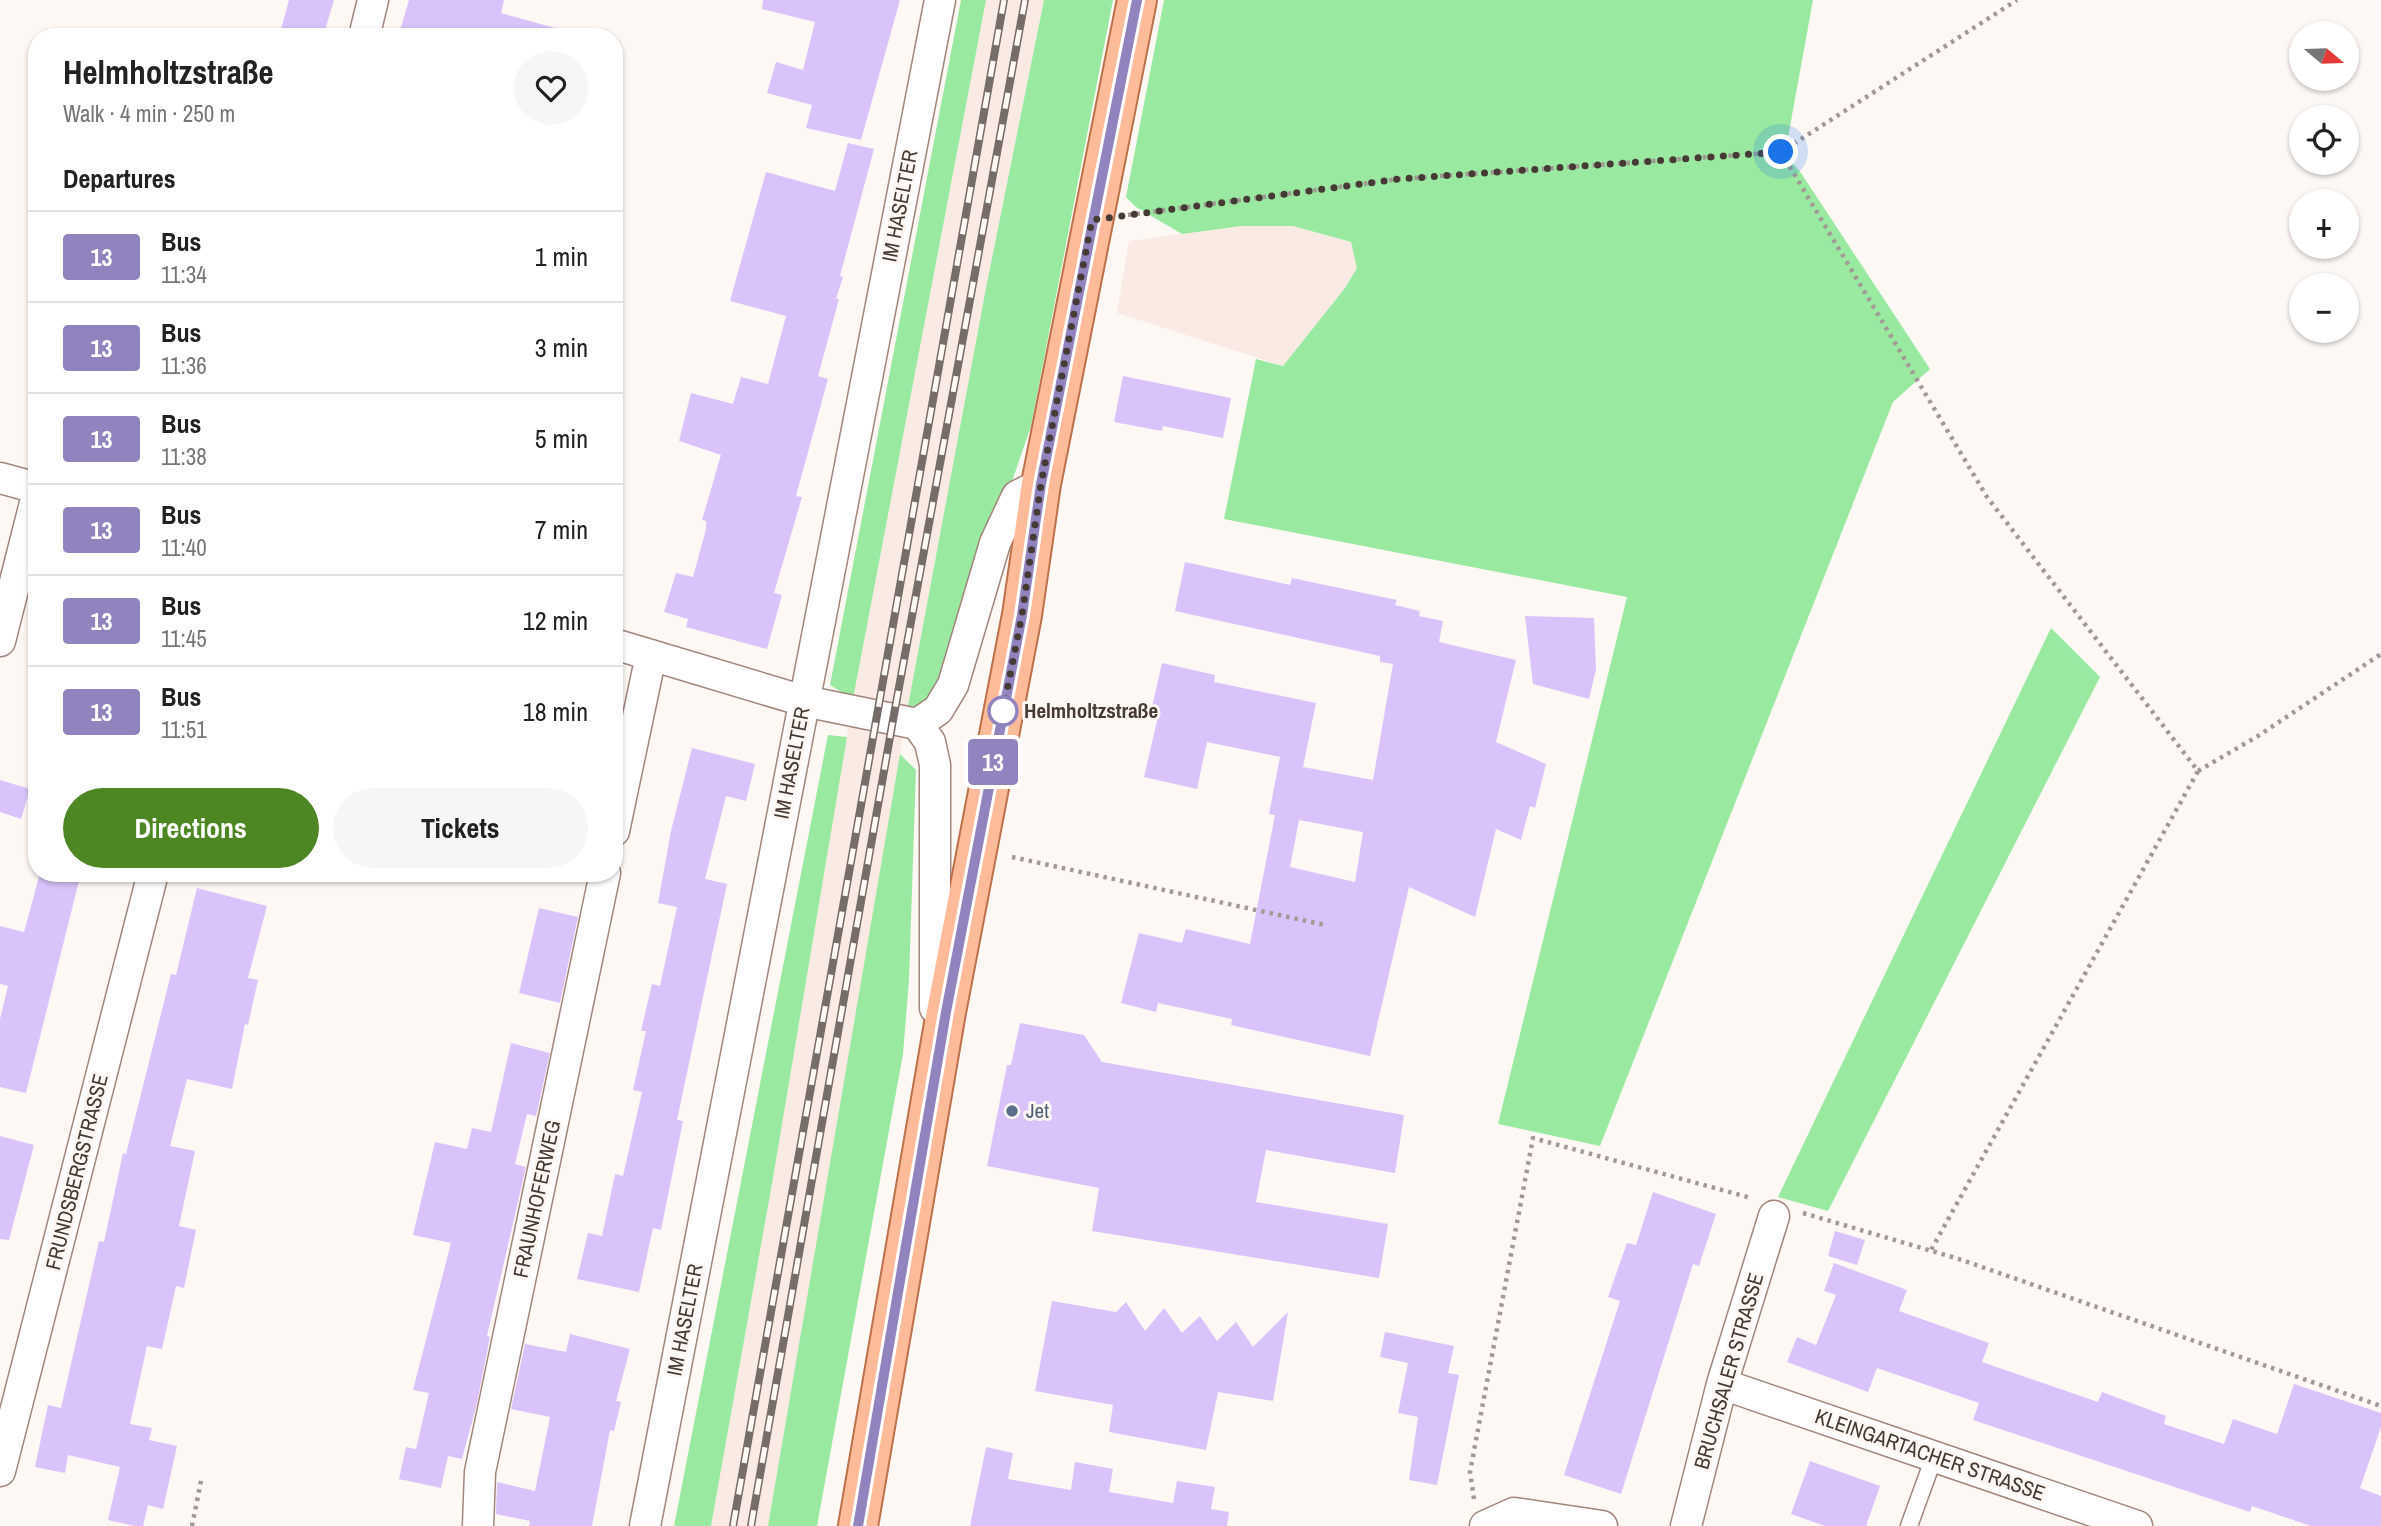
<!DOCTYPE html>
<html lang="en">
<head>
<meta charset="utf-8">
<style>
	body { margin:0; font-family:"Archivo Narrow",sans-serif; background:#f6f6f6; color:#222; height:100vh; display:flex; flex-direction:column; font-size:26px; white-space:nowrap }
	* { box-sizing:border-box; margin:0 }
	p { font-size:23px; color:#767676 }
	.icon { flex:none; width:38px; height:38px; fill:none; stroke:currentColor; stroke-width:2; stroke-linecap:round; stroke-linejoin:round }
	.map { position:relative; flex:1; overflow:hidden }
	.details { position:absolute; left:28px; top:28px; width:595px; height:854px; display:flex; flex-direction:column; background:#fff; border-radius:28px; box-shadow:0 2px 5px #0004 }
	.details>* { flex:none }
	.badge { padding:0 14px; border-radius:5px; font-size:24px; line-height:46px }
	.needle { width:46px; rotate:109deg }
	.tools { position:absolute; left:2289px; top:21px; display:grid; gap:14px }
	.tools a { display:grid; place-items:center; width:70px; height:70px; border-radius:50%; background:#fff; box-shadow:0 2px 5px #0004; font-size:35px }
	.you { position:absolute; width:35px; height:35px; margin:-18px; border:5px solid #fff; border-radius:50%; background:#1a73e8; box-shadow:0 0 0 10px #1a73e833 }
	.map>.badge { position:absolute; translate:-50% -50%; box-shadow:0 0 0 4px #fff }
	h2 { padding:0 35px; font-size:26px; line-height:63px }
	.round { display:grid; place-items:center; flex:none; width:74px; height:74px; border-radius:37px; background:#f6f6f6 }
	.headline { display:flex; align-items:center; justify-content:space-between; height:119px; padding:0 35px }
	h1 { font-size:33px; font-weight:700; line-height:52px }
	.button { display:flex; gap:14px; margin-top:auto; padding:14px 35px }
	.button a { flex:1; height:80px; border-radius:42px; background:#4d8723; color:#fff; font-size:28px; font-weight:700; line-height:80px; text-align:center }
	.button a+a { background:#f6f6f6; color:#222 }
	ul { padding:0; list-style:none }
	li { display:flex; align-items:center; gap:21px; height:91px; padding:0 35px; border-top:2px solid #e0e0e0 }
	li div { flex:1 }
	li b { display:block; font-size:26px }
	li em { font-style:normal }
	li .badge { min-width:77px; font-weight:700; text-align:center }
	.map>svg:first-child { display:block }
	.built { fill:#f9eae3 }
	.green { fill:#9ae9a0 }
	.building { fill:#d9c3fa; fill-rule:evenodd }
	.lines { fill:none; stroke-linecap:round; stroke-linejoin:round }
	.service-casing { stroke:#a2867b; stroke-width:19 }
	.minor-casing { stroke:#a2867b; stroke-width:33 }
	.primary-casing { stroke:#bc714a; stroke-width:42 }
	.path { stroke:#a29995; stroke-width:4.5; stroke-dasharray:3.5 5; stroke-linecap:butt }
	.service { stroke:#fff; stroke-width:16 }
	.minor { stroke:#fff; stroke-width:30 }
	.primary { stroke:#fdbb99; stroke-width:38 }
	.rail-casing { stroke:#766c68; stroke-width:8 }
	.rail { stroke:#fef8f5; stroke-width:5; stroke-dasharray:16; stroke-linecap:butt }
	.line-casing { stroke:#fff; stroke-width:16 }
	.line { stroke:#9184be; stroke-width:10 }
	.walk { stroke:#463a35; stroke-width:7; stroke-dasharray:0 12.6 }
	.stop-dot { fill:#fff; stroke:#9184be; stroke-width:3.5 }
	.service-dot { fill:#5c6f8a; stroke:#fef8f5; stroke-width:2.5 }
	.labels { text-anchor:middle; stroke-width:6; stroke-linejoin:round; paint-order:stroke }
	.street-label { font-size:21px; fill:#463a35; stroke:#fef8f5 }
	.stop-label { font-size:21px; font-weight:bold; fill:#463a35; stroke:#fef8f5; text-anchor:start }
	.service-label { font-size:21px; fill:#4e5e75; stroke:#fef8f5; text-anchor:start }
</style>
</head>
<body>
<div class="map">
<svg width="2381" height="1526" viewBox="0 0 2381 1526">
	<rect width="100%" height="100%" fill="#fef8f5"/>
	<!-- built -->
	<path class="built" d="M986,0H1044L986,288L908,706L852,1046L768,1526H711L773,1178L853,699Z
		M1241,226H1294L1352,243L1357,268L1345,288L1283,366L1117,313L1129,241Z"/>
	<!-- green -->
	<path class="green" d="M961,0H986L853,699L830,685Z
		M1044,0H1113L1031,426L942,686L924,707L908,706L986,288Z
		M1164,0H1813L1785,154L1801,173L1930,369L1893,402L1600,1146L1498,1124L1627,597L1224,519L1256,359L1283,366L1345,288L1357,268L1351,242L1293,226H1241L1182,234L1136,207L1126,197Z
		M2051,628L2100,677L1828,1211L1778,1197Z
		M828,735L847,737L773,1178L711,1526H674Z
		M900,754L916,770L909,980L903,1054L817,1526H768Z"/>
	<!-- building -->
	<path class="building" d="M289,0H334L323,37H286L288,31L281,29Z
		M409,0H504L501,13L559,29L558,37H398Z
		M763,0H900L861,140L806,128L812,105L767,93L776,62L803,70L815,22L762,9Z
		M848,143L874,149L840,276L843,277L836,299H839L818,376L828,379L796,496L802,497L774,593L782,595L767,649L686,627L688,619L664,612L676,573L693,577L706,529V521L702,520L721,455L679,441L691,393L733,404L741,377L768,384L786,316L730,301L766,172L835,191Z
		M1123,376L1231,398L1223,438L1163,426L1162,431L1114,422Z
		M1185,562L1290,585L1292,578L1397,600L1395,605L1420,611L1419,616L1443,621L1439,642L1516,660L1496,742L1546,764L1535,808L1530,806L1521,840L1496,829L1475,917L1409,887L1370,1056L1231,1025L1232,1019L1158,1003L1156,1012L1121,1003L1139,933L1182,943L1186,929L1250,944L1275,815L1269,814L1280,757L1207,742L1197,789L1144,777L1160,708L1152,707L1162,663L1215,675L1214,682L1316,703L1303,767L1373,780L1393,664L1380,662V656L1175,611ZM1299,820L1363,832L1355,882L1290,867Z
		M1525,616L1594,618L1596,669L1589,699L1533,684Z
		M692,748L755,764L746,801L726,796L705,879L727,884L677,1120L683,1121L661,1230L653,1228L639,1292L577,1279L588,1233L602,1236L615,1174L623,1176L642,1092L633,1090L646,1031H641L652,984L660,986L677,907L658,903L671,831Z
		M0,780L30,789L21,819L0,812Z
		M40,873H81L26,1093L0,1087V1019L8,986L0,984V926L24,932Z
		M197,888L267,906L248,978L258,980L248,1025L245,1024L232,1089L187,1079L170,1146L195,1151L179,1226L196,1230L184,1288L176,1286L162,1349L147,1346L130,1424L152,1428L149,1440L177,1446L163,1509L148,1505L143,1526H135L108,1520L120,1467L68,1455L65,1473L35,1467L48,1405L61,1408L99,1241L104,1242L123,1153L126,1154L171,974L176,975Z
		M539,908L578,917L560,1003L519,993Z
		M1020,1023L1084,1035L1102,1062L1404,1115L1395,1173L1266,1150L1256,1202L1388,1224L1379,1278L1092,1231L1099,1188L987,1166L1007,1065H1011Z
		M511,1043L550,1053L536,1116L527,1114L515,1164L526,1167L487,1336L490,1337L477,1403L462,1459L448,1456L441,1488L399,1479L406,1447L416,1449L429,1393L413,1390L451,1243L413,1235L435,1142L467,1149L472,1128L491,1132Z
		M0,1136L34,1145L9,1240L0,1239Z
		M1653,1192L1716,1214L1699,1266L1693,1264L1621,1494L1564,1475L1620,1301L1608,1297L1627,1243L1636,1245Z
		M1835,1231L1865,1240L1857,1265L1828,1256Z
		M1834,1263L1907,1290L1899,1311L1989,1343L1982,1362L2098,1402L2102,1392L2166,1416L2164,1424L2224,1444L2233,1419L2277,1434L2294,1384L2381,1413V1427L2360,1488L2381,1496V1526H2311L2252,1506L2250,1512L1973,1420L1979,1403L1877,1368L1868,1392L1787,1362L1797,1337L1816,1345L1836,1295L1824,1291Z
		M1052,1301L1116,1312L1126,1302L1145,1331L1164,1308L1182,1333L1200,1316L1217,1341L1236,1322L1253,1347L1288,1312L1273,1401L1218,1392L1206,1450L1109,1432L1113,1405L1035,1391Z
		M1385,1332L1454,1346L1448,1373L1459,1375L1437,1485L1409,1480L1418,1417L1398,1413L1408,1363L1380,1357Z
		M570,1334L630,1349L616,1401L621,1402L614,1431L610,1430L592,1526H529L530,1521L496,1514L497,1482L535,1491L550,1417L511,1409L525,1344L566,1352Z
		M986,1447L1013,1453L1008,1479L1071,1490L1075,1462L1113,1469L1109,1492L1173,1503L1177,1481L1215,1487L1211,1509L1229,1512L1227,1526H970Z
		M1810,1461L1880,1486L1866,1526H1825L1791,1514Z"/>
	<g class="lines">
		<!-- service casing -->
		<g class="service-casing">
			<path id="service" d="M1909,1526L1934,1457"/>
		</g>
		<!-- minor casing -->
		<g class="minor-casing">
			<path id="minor" d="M364,37L373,0
				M0,478L37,488
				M0,641L37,495
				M614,644L804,701L917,724L930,742L935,765V1008
				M917,724L938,710L953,685L995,543L1017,496L1041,484
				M614,831L651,655
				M1722,1384L2137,1526
				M0,1471L153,873
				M478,1526L480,1472L605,873
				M645,1526L940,0
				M1485,1526L1514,1513L1602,1526
				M1686,1526L1722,1384L1774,1216"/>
		</g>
		<!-- primary casing -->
		<g class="primary-casing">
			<path id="primary" d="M858,1526L946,1012L1022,615L1041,484L1137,0"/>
		</g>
		<!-- path -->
		<path class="path" d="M1781,152L1987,497L2198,771L1931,1250
			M1128,215L1399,179L1781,152L2017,0
			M2198,771L2258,736L2381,654
			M1012,857L1325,925
			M1803,1213L1959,1259L2381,1406
			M1474,1499L1470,1472L1533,1138L1751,1198
			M192,1526L202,1476"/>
		<!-- service -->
		<use href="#service" class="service"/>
		<!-- minor -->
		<use href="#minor" class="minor"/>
		<!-- primary -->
		<use href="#primary" class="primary"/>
		<!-- rail casing -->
		<g class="rail-casing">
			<path id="rail" d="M733,1526L1004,0
				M751,1526L893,720L1025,0"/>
		</g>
		<!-- rail -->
		<use href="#rail" class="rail"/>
	</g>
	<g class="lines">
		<!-- line casing -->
		<g class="line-casing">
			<path id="line" d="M858,1526L946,1012L1022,615L1041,484L1137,0"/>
		</g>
		<!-- line -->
		<use href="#line" class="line"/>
		<!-- walk -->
		<path class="walk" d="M1003,711L1022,615L1041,484L1092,220L1399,179L1781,152"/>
	</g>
	<!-- markers -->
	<circle class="stop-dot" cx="1003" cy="711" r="14"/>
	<circle class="service-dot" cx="1012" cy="1111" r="7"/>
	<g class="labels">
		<!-- street labels -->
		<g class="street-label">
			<text transform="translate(900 206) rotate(-79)" y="7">IM HASELTER</text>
			<text transform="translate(792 763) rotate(-79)" y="7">IM HASELTER</text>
			<text transform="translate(77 1172) rotate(-76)" y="7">FRUNDSBERGSTRASSE</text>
			<text transform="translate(537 1199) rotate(-78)" y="7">FRAUNHOFERWEG</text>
			<text transform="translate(685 1320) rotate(-79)" y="7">IM HASELTER</text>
			<text transform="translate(1729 1371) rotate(-74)" y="7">BRUCHSALER STRASSE</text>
			<text transform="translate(1930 1455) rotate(19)" y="7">KLEINGARTACHER STRASSE</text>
		</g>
		<!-- stop labels -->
		<g class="stop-label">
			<text x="1024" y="718">Helmholtzstraße</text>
		</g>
		<!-- service labels -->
		<g class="service-label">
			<text x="1026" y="1118">Jet</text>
		</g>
	</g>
</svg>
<div class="tools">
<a><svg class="needle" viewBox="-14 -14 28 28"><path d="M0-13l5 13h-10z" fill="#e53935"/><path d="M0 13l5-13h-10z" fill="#767676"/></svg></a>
<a><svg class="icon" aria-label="locate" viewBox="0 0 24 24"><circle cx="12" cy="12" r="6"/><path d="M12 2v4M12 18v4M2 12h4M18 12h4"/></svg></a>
<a>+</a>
<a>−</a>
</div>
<div class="you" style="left:1781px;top:152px"></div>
<b class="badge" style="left:993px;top:762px;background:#9184be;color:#fff">13</b>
<section class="details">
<div class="headline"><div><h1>Helmholtzstraße</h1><p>Walk · 4 min · 250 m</p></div><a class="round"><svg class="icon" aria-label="heart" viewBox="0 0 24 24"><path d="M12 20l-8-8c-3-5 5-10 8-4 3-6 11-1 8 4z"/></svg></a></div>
<h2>Departures</h2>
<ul>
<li><span class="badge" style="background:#9184be;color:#fff">13</span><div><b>Bus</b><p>11:34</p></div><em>1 min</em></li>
<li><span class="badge" style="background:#9184be;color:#fff">13</span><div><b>Bus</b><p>11:36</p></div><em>3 min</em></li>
<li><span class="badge" style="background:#9184be;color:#fff">13</span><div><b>Bus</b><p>11:38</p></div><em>5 min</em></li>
<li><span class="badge" style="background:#9184be;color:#fff">13</span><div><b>Bus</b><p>11:40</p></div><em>7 min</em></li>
<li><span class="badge" style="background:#9184be;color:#fff">13</span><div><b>Bus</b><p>11:45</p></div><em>12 min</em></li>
<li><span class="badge" style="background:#9184be;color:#fff">13</span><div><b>Bus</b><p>11:51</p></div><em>18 min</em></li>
</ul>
<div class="button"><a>Directions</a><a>Tickets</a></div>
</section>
</div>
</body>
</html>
